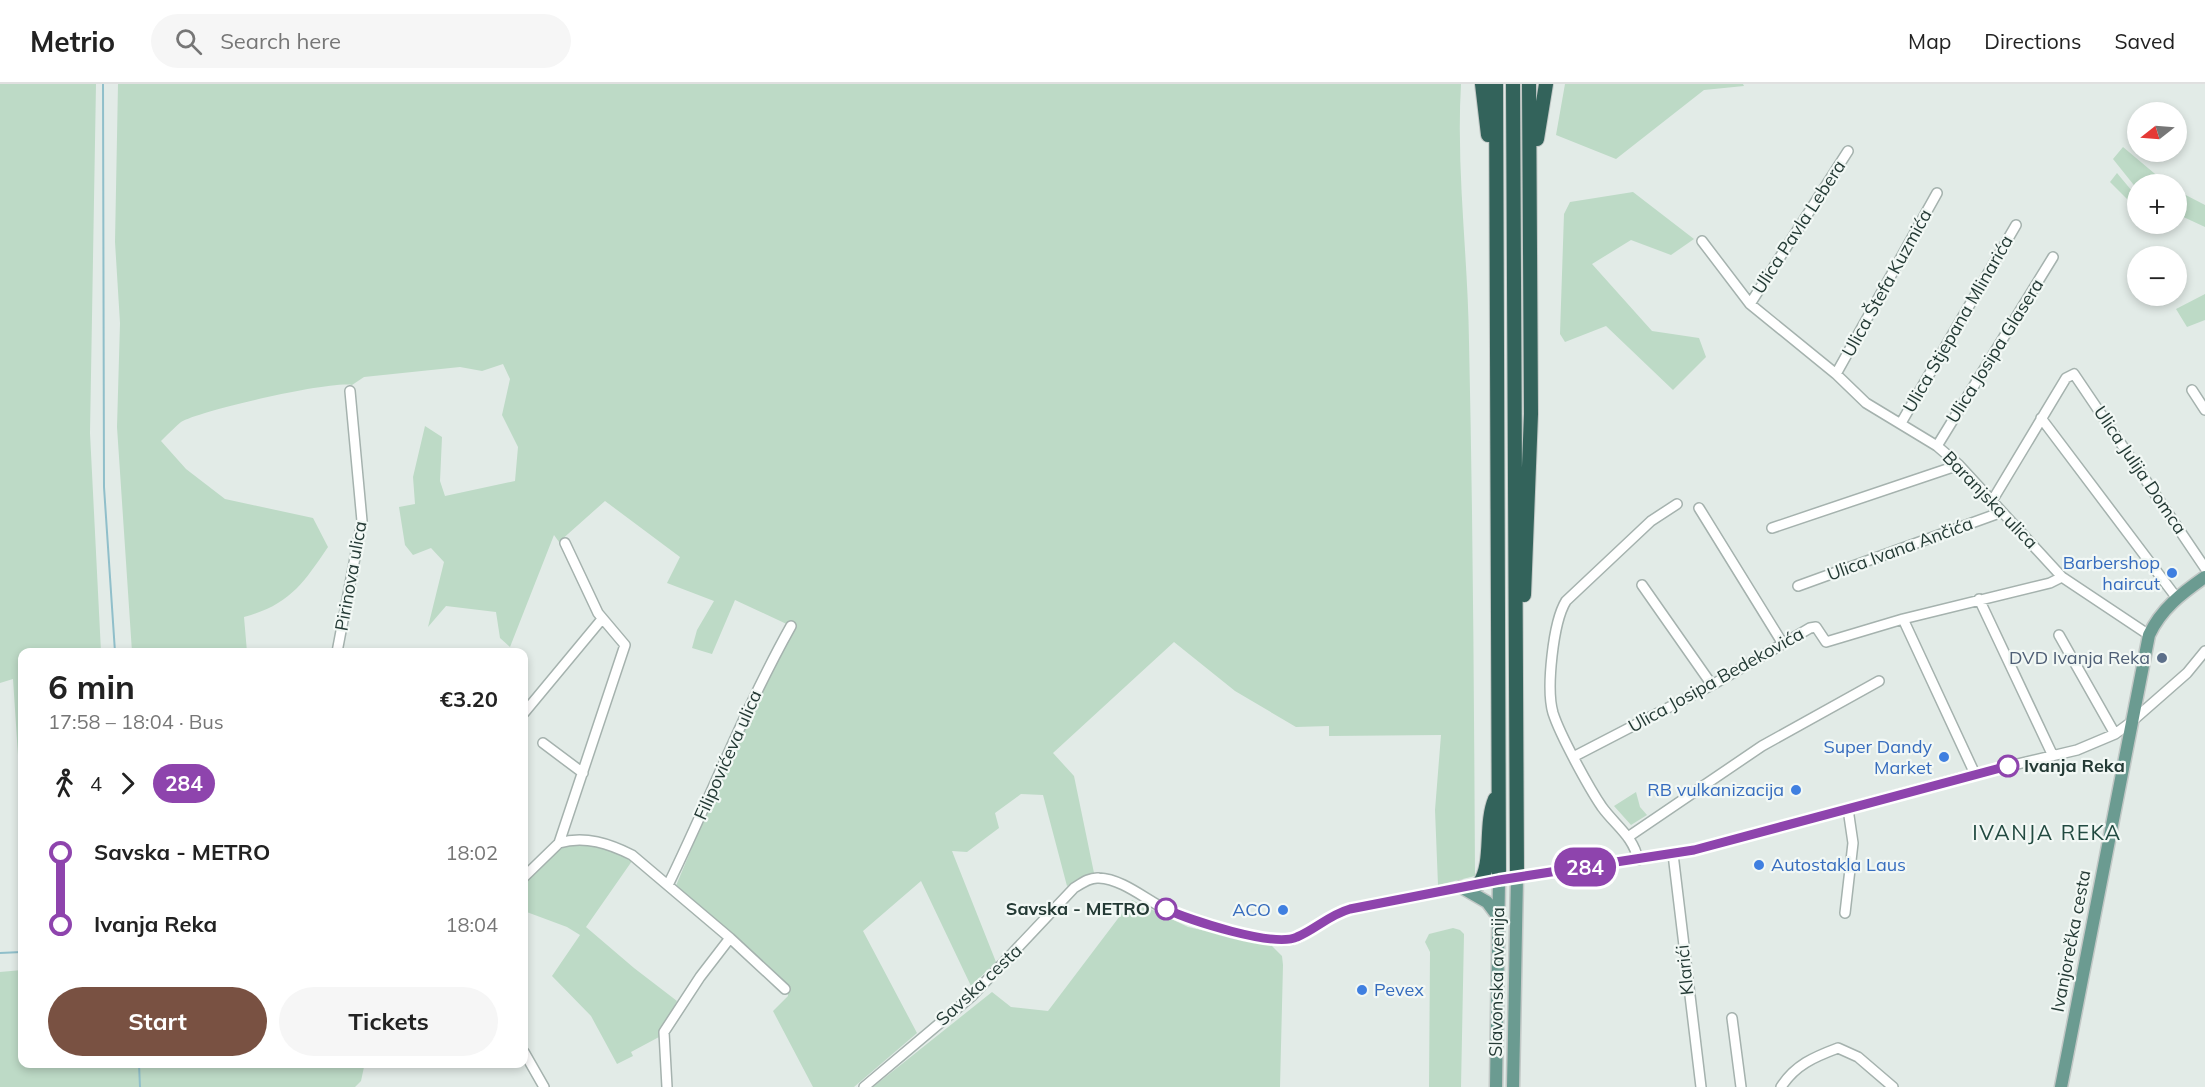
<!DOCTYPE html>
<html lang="en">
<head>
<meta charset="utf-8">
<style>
	body { margin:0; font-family:Mulish,sans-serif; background:#f6f6f6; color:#222; height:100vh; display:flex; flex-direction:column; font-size:22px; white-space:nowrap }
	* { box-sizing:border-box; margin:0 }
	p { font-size:20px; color:#767676 }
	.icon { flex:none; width:33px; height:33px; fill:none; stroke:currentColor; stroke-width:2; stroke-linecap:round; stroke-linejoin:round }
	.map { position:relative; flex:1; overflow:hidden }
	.details { position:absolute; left:18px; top:564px; width:510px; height:420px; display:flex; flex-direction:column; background:#fff; border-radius:12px; box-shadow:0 3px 9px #0003 }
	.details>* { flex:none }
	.badge { padding:0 12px; border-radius:20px; font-size:21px; line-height:39px }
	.needle { width:39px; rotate:253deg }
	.tools { position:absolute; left:2127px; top:18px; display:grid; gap:12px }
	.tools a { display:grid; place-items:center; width:60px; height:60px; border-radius:50%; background:#fff; box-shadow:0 3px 9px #0003; font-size:30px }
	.map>.badge { position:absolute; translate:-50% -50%; box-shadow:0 0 0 3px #fff }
	.legs { display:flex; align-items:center; gap:9px; height:66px; padding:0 30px; font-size:20px }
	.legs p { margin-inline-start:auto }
	.headline { display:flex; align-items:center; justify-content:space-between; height:102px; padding:0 30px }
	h1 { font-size:33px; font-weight:700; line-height:45px }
	.action { display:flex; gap:12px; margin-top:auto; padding:12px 30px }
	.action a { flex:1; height:69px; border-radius:36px; background:#795142; color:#fff; font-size:24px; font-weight:700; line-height:69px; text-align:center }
	.action a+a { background:#f6f6f6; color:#222 }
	ul { padding:0 30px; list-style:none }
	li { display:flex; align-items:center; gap:21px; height:72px; font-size:22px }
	li i { display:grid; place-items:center; width:9px; height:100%; margin:0 8px; background:currentColor }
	li i::after { content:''; width:15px; height:15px; margin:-8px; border:4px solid; border-radius:50%; background:#fff }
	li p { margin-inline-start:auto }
	li:first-child i { background:linear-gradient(#0000 50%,currentColor 0) }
	li:last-child i { background:linear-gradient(currentColor 50%,#0000 0) }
	header { display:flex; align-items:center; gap:36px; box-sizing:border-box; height:84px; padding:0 30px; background:#fff; border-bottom:2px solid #e0e0e0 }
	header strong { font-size:28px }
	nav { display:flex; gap:33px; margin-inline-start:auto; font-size:21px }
	.search { width:420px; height:54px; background:#f6f6f6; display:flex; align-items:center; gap:15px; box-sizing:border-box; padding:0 21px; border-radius:33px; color:#767676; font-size:22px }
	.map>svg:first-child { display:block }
	.green { fill:#bddac6 }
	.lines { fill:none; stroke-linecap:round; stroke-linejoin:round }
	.stream { stroke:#90bfca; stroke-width:2 }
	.minor-casing { stroke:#a5b2ae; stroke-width:12 }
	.major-casing { stroke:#c2c8c6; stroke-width:15 }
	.highway-casing { stroke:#c2c8c6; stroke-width:16 }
	.minor { stroke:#fff; stroke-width:9 }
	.major { stroke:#6b9b91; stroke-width:12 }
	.highway { stroke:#33635b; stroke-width:14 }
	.line-1-casing { stroke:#fff; stroke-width:14 }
	.line-1 { stroke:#8e44ad; stroke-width:9 }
	.shop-dot { fill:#3f7fe0; stroke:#f2f8f5; stroke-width:2 }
	.service-dot { fill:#5c6f8a; stroke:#f2f8f5; stroke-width:2 }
	.stop-1-dot { fill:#fff; stroke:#8e44ad; stroke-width:3 }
	.labels { text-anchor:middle; stroke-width:4.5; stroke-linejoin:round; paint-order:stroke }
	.street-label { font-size:18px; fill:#243a35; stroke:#f2f8f5 }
	.shop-label { font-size:18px; fill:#366cbe; stroke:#f2f8f5; text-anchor:end }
	.service-label { font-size:18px; fill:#4e5e75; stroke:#f2f8f5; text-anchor:end }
	.stop-label { font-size:18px; font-weight:bold; fill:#243a35; stroke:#f2f8f5; text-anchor:start }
	.quarter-label { font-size:21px; letter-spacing:1.5px; fill:#224a41; stroke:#f2f8f5 }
</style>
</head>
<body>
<header>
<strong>Metrio</strong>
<div class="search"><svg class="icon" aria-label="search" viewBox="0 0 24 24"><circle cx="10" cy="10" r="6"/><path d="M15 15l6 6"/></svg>Search here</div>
<nav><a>Map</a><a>Directions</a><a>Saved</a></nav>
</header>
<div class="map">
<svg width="2205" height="1003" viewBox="0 0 2205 1003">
	<rect width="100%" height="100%" fill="#e2ebe7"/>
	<!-- green -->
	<path class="green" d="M0,0H96L90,349L101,568H22V732L13,595L0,599Z
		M118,0H1461C1456,86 1468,172 1469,258C1473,436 1474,614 1475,792L1438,801L1435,726L1441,651L1329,652V642L1296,643L1235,607L1174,558L1053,669L1074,692L1094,789L1067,802L1043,711L1021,710L995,729L999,744L967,768L952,767L996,878L971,902L921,797L863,847L917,949L854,1003H813L773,927L788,912V905L675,804L746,635L793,543L735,516L712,570L692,564L697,546L714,517L667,499L680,473L605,417L559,458L554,451L510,563L500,554L496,528L446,522L428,543L444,478L431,464L413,471L405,461L399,423L415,420L413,393L425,342L442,353L440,397L445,412L515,397L518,363L502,331L510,295L503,280L482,287L460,283L364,293L352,301C330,297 201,326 181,338C175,343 167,351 161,357L186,385L225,415L313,434L328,463C303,500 289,521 244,533L247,568H132L117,343L120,239L115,158Z
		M1565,0H1743L1744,2L1704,6L1616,75L1556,51Z
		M2123,63L2167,100H2138L2137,105L2113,75Z
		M2117,89L2137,113V125L2110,98Z
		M2176,106L2205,121V143L2177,130Z
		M1633,108L1694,155L1671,171L1631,156L1592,180L1652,247L1699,254L1706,273L1673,306L1606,242L1565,258L1560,250L1564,130L1570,118Z
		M2205,210V236L2187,243L2176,225Z
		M1636,708L1640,723L1647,731L1631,741L1614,722Z
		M576,760L611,765L632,777L586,843L634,884L677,917L659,953L631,968L633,972L617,980L591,932L552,892L580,851L567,843L524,827V798L560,763Z
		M1132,816L1188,843L1272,862L1282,872L1283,881L1280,1003H873L992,908L1011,923L1048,927Z
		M1453,844L1460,846L1464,850L1461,1003H1429L1430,868L1425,858L1429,850Z
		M22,886V980H362L364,983L361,997L355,1003H0V888Z"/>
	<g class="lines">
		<!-- stream -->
		<path class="stream" d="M103,0L104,403L115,568
			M0,869L22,868
			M139,980L140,1003"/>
		<!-- minor casing -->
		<g class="minor-casing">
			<path id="minor" d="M1702,157L1750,220L1836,290L1866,319L1937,362L1959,381L2062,493L2149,551
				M1750,220L1848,67
				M1836,290L1937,109
				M2192,306L2205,326
				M2041,334L2176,513
				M1901,339L2016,141
				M1937,362L2053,173
				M1992,417L2066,294L2074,290L2205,484
				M1699,424L1783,560
				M1772,444L1959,381
				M1642,501L1712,601
				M1798,502L2002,428
				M1979,515L2053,672
				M1903,535L1975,690
				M2059,551L2115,650
				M337,568L362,437L350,307
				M524,629L602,535
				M543,659L583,689
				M1575,672L1712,601L1810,544L1816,543L1826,558L1903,535L2050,499L2062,493
				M1628,753L1762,662L1879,597
				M559,759C585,751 610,760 632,771L730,854L700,893L664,948L667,1003
				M1673,770L1701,1003
				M1638,776C1634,753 1615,741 1602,723C1589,704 1560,651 1553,629C1546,605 1553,538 1566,517L1651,437L1677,420
				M524,793L559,759L625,561L598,529L565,459
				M668,801C710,715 744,626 791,542
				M1845,829L1853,759L1848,725
				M730,854L785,905
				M1732,934L1741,1003
				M524,968L544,1003
				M864,1003L972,912L1074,804C1082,799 1090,793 1099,794C1122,795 1145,815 1165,825C1195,839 1256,858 1289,856C1304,855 1330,830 1350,825L1499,796L1694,766L1975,690L2077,666L2115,650L2130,639L2187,589L2205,567
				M1781,1003C1795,981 1814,973 1838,964L1858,973L1893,1003"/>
		</g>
		<!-- major casing -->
		<g class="major-casing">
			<path id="major" d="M1461,803L1487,818L1499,834
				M1496,1003L1499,796
				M1513,1003L1517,793
				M2061,1003L2149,551C2161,525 2182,509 2205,493"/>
		</g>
		<!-- highway casing -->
		<g class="highway-casing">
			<path id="highway" d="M1482,0L1488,51
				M1496,0L1499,796
				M1513,0L1517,793
				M1537,55L1546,0
				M1524,511L1531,330L1529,0
				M1479,800C1494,779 1484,741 1495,715"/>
		</g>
		<!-- minor -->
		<use href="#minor" class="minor"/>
		<!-- major -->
		<use href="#major" class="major"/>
		<!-- highway -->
		<use href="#highway" class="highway"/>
	</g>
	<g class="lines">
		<!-- line-1 casing -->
		<g class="line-1-casing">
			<path id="line-1" d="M1166,825C1189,836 1274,864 1297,853C1316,845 1329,831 1350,825L1499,796L1694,766L2008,682"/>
		</g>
		<!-- line-1 -->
		<use href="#line-1" class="line-1"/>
	</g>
	<!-- markers -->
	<g class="shop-dot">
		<circle cx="2172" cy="489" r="6"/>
		<circle cx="1944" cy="673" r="6"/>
		<circle cx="1796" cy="706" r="6"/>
		<circle cx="1759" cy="781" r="6"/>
		<circle cx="1283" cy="826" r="6"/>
		<circle cx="1362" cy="906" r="6"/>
	</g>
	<circle class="service-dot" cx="2162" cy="574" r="6"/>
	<g class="stop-1-dot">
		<circle cx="2008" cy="682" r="10"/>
		<circle cx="1166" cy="825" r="10"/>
	</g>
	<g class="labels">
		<!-- street labels -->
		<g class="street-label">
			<text transform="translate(1799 143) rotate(-57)" y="6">Ulica Pavla Lebera</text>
			<text transform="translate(1887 199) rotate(-61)" y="6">Ulica Štefa Kuzmića</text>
			<text transform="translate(1958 240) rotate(-60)" y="6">Ulica Stjepana Mlinarića</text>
			<text transform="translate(1995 267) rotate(-58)" y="6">Ulica Josipa Glasera</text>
			<text transform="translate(2140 386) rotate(56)" y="6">Ulica Julija Domca</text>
			<text transform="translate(1990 416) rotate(46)" y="6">Baranjska ulica</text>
			<text transform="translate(1900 465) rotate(-20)" y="6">Ulica Ivana Ančića</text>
			<text transform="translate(351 492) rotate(-80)" y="6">Pirinova ulica</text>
			<text transform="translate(1716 596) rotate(-29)" y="6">Ulica Josipa Bedekovića</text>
			<text transform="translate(728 671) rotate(-66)" y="6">Filipovićeva ulica</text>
			<text transform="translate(2071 857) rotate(-79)" y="6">Ivanjorečka cesta</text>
			<text transform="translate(1685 886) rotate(-96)" y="6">Klarići</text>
			<text transform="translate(1497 898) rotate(-89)" y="6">Slavonska avenija</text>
			<text transform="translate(979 901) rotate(-43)" y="6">Savska cesta</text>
		</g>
		<!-- shop labels -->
		<g class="shop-label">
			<text x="2160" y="485">Barbershop<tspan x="2160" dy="21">haircut</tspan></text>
			<text x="1932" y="669">Super Dandy<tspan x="1932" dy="21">Market</tspan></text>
			<text x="1784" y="712">RB vulkanizacija</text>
			<text x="1771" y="787" text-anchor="start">Autostakla Laus</text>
			<text x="1271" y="832">ACO</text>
			<text x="1374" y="912" text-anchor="start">Pevex</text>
		</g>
		<!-- service labels -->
		<g class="service-label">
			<text x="2150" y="580">DVD Ivanja Reka</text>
		</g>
		<!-- stop labels -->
		<g class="stop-label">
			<text x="2024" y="688">Ivanja Reka</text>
			<text x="1150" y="831" text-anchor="end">Savska - METRO</text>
		</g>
		<!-- quarter labels -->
		<g class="quarter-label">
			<text x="2047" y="756">IVANJA REKA</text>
		</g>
	</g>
</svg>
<div class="tools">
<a><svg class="needle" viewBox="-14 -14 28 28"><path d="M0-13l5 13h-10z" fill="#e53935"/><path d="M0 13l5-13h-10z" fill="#767676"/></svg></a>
<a>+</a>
<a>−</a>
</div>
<b class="badge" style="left:1585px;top:783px;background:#8e44ad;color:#fff">284</b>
<section class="details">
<div class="headline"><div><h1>6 min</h1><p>17:58 – 18:04 · Bus</p></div><b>€3.20</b></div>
<div class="legs"><svg class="icon" aria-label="walk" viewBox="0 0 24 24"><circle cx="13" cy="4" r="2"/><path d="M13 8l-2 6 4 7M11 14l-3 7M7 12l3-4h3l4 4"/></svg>4<svg class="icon" aria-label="forward" viewBox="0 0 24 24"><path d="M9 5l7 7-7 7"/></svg><b class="badge" style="background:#8e44ad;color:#fff">284</b></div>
<ul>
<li><i style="color:#8e44ad"></i><b>Savska - METRO</b><p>18:02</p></li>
<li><i style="color:#8e44ad"></i><b>Ivanja Reka</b><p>18:04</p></li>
</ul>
<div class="action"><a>Start</a><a>Tickets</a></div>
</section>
</div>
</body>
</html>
